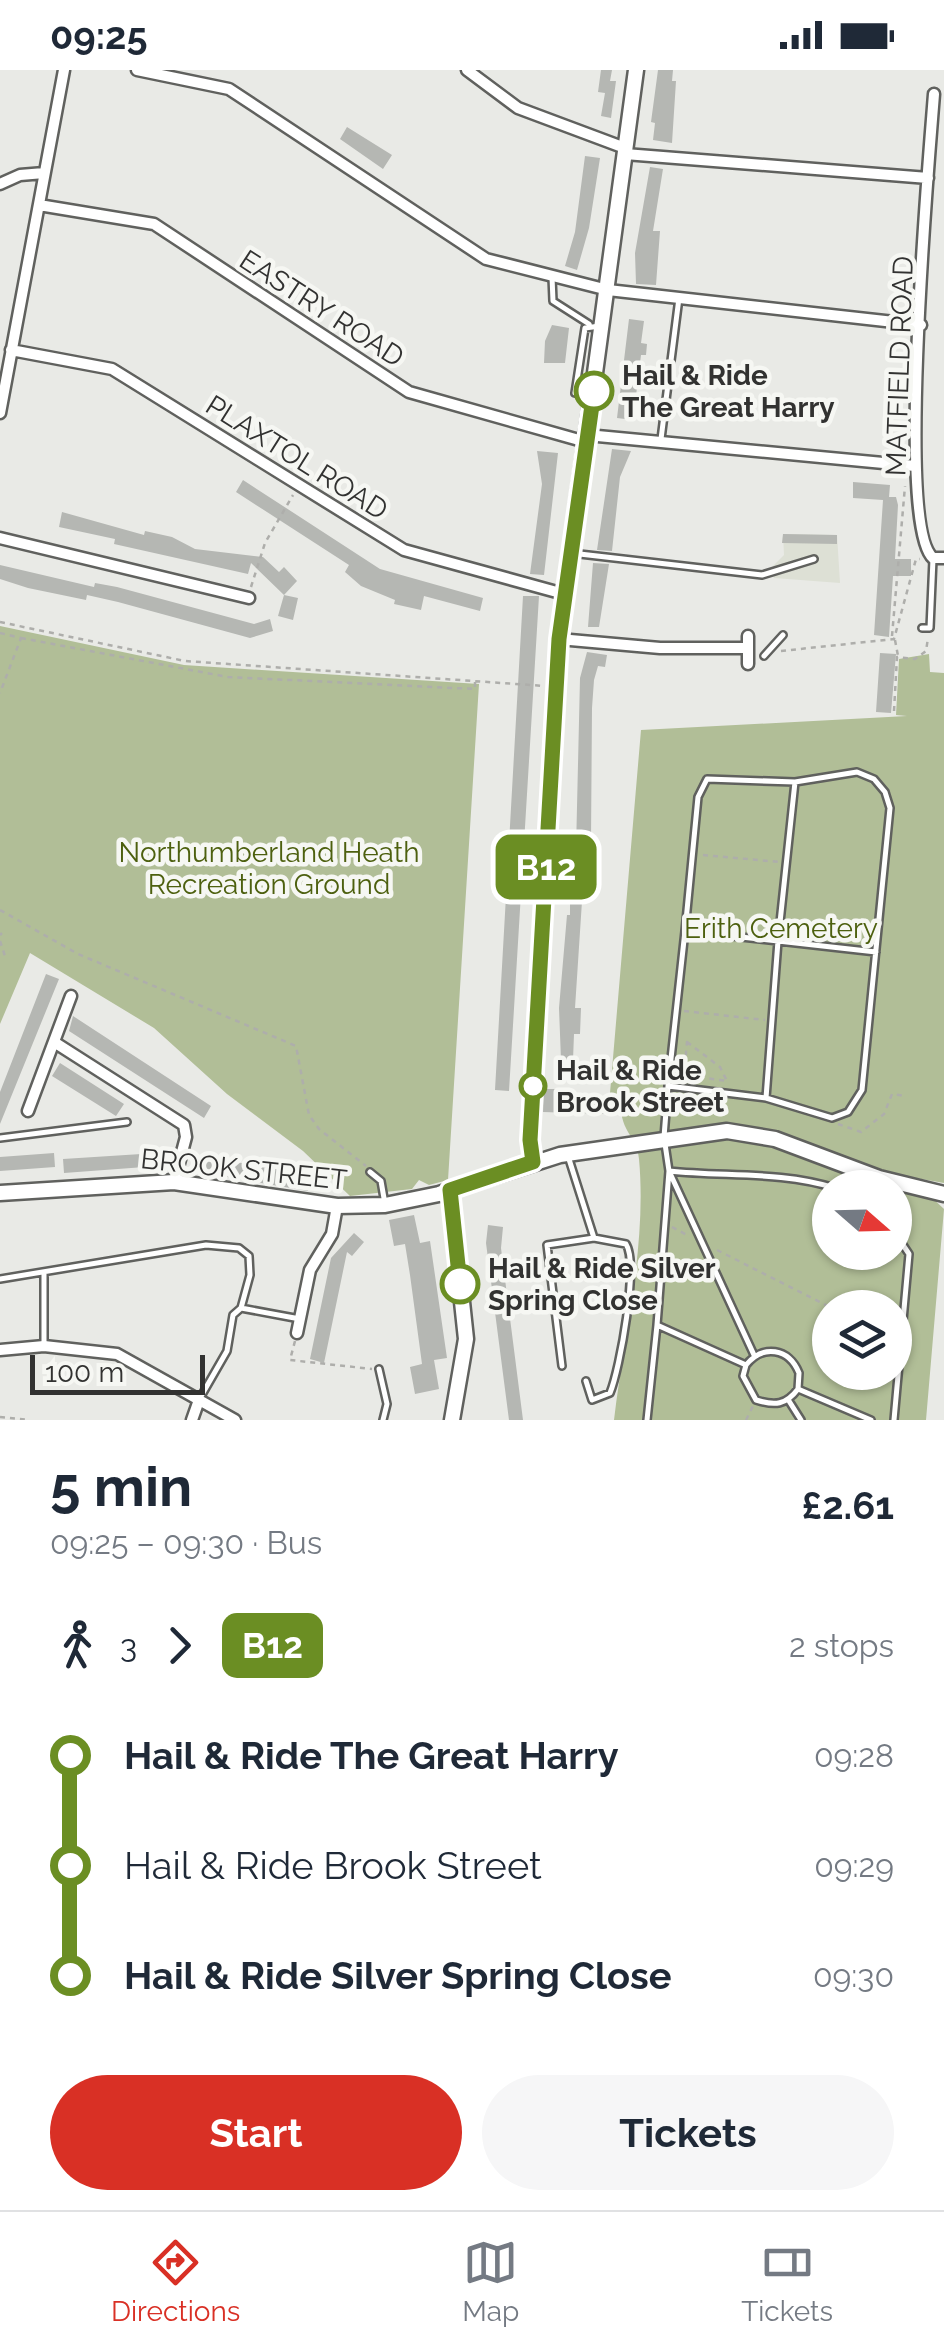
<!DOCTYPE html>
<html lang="en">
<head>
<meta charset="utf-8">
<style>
	body { margin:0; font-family:Raleway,sans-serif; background:#f6f6f7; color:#1f2937; height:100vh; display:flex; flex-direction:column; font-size:38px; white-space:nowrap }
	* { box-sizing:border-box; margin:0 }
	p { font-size:32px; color:#747a83 }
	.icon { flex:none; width:55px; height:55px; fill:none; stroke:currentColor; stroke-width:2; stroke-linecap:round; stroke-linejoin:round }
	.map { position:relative; height:1350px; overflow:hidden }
	.panel { display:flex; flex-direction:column; background:#fff; flex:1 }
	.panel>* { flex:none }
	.badge { padding:0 20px; border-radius:15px; font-size:35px; line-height:65px }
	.needle { width:65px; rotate:110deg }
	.buttons { position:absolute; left:812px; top:1100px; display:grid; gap:20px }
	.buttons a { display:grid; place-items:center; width:100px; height:100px; border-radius:50%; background:#fff; box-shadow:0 2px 8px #0004; font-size:50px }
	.scale { position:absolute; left:30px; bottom:25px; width:175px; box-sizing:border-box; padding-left:10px; border:5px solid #323231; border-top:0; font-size:28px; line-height:35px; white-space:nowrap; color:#323231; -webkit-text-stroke:8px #f6f7f3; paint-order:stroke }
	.map>.badge { position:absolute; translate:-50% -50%; box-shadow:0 0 0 5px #fff }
	.legs { display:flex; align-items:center; gap:15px; height:110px; padding:0 50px; font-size:32px }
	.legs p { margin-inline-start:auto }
	.summary { display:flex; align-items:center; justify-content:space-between; height:170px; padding:0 50px }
	h1 { font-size:55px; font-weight:700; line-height:75px }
	.action { display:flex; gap:20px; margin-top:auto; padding:20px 50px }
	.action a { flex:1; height:115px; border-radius:60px; background:#d93025; color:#fff; font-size:40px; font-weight:700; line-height:115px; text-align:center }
	.action a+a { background:#f6f6f7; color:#1f2937 }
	ul { padding:0 50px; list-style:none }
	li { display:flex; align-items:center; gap:35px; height:110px; font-size:38px }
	li i { display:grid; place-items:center; width:15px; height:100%; margin:0 12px; background:currentColor }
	li i::after { content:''; width:25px; height:25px; margin:-12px; border:8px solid; border-radius:50%; background:#fff }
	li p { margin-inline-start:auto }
	li:first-child i { background:linear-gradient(#0000 50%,currentColor 0) }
	li:last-child i { background:linear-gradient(currentColor 50%,#0000 0) }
	.status { display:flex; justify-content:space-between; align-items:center; height:70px; padding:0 50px; background:#fff; direction:ltr }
	.status svg { height:28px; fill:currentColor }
	.tabs { display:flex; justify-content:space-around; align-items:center; height:140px; border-top:2px solid #e0e1e3; background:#fff; font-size:28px; color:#747a83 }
	.tabs a { display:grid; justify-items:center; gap:5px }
	.tabs .active { color:#d93025 }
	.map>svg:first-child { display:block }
	.built { fill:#dde0d5 }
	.green { fill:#b1be97; fill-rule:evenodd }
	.building { fill:#b5b7b3 }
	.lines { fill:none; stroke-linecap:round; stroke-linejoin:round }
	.lane-casing { stroke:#60615e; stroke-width:10 }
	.street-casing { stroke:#60615e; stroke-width:15 }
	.secondary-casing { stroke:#60615e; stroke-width:19 }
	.path { stroke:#aeaeab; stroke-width:2.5; stroke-dasharray:5 5; stroke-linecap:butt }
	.lane { stroke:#fff; stroke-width:5 }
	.street { stroke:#fff; stroke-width:10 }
	.secondary { stroke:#fff; stroke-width:14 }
	.line-1-casing { stroke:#fff; stroke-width:22 }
	.line-1 { stroke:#6b8e23; stroke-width:15 }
	.stop-1-dot { fill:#fff; stroke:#6b8e23; stroke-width:5 }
	.labels { text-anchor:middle; stroke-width:9; stroke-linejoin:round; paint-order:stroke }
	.street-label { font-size:28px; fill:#323231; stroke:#f6f7f3 }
	.stop-label { font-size:28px; font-weight:bold; fill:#323231; stroke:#f6f7f3; text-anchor:start }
	.park-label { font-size:28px; fill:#4d600f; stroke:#f6f7f3 }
</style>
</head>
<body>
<div class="status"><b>09:25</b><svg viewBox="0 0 49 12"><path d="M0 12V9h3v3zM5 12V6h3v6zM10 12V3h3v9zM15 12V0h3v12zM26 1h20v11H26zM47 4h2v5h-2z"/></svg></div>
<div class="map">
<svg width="944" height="1350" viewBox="0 0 944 1350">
	<rect width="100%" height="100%" fill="#e9eae6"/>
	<!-- built -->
	<path class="built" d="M783,464L837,465L840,513L774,508L771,498L784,485Z"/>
	<!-- green -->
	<path class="green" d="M0,556L184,595L479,614L448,1110L429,1115L419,1110L412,1119L350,1126L303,1081L227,1024L154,958L30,883L0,954Z
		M929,584L930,602L944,603V1113L910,1107L944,1139L926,1350H614C624,1265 647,1175 639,1089C637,1063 618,1064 621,1025L610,1023L641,660L907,646L896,645L899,589ZM830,1118H895V1182H830ZM830,1238H895V1302H830Z"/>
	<!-- building -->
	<path class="building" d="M601,0H612L610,11H616L611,48L601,46L605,23L598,22Z
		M658,0H673L672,11H676L672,73L653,70L655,53L651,52Z
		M347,57L392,85L383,99L340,69Z
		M585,86L600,88L589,158L577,200L565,196L575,162Z
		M650,97L663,99L653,161H660L656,215L636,214L635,183Z
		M629,249L644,251L641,273L647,274L646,285H641L633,350L617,348Z
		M552,255L569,258L565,293H544L545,271Z
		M612,379L631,381L620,407L612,481L597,480Z
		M537,381L558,383L544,505L530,504L542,414Z
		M243,410L380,499L483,528L480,541L424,526L421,540L394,534L395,530L361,516L345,502L349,495L236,422Z
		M853,412L890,415L889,427H896L898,435L895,489H911V506H893L889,567L874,565L883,430L853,428Z
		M62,442L144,465L145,461L172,467L195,479L263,487L279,502L284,497L297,511L284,525L298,528L293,550L278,546L284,525L251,493L248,504L114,474L115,469L59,457Z
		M783,464L837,465V474L782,473Z
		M593,493L609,494L599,557H588Z
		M0,495L94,517L95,513L117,517L254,554L270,549L273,561L250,568L118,532L87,525L86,530L28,518L0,509Z
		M523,526H539L509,1021L495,1020Z
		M587,582L607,585L605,597L598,596L594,610L592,638L591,770H586L575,938H581L580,964H574L573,990H561L559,938L567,845H570V780H576L580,608Z
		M880,583L896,584L891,643L876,642Z
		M46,904L59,909L0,1054V1022Z
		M73,946L211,1036L204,1048L69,961Z
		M60,993L124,1034L116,1046L52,1006Z
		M544,1019H558V1027L608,1030L607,1044L543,1042Z
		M54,1083L55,1097L0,1101V1087Z
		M157,1083L158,1096L64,1103L63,1089Z
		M195,1085L310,1105L308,1121L192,1101Z
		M414,1145L420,1173L430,1171L447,1288L434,1290L439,1319L415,1324L410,1297L422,1294L410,1205L405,1174L394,1176L389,1150Z
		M488,1155L503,1157L501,1178L523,1350H509L486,1173Z
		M354,1163L364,1172L352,1186L347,1182L324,1293L310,1289L331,1188Z"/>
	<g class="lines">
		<!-- lane casing -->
		<g class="lane-casing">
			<path id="lane" d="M552,207L553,231L589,254
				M590,327L575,323L585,258L600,256
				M661,369L679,228
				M571,483L762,505L814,489
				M922,558H930L933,489
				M764,586L783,565
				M685,861L698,727L707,709L795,712L857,702L874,709L885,722L890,738L862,1020L848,1042L832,1048L766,1028L778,871L876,882
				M668,1016L685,861L778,871L795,712
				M0,1068L127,1052
				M370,1102L381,1111L385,1134
				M835,1118C781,1101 725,1107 669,1101L657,1255L746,1295L743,1306L756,1330C775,1336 786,1335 798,1319L871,1350
				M0,1209L206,1175L239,1178L249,1186L250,1205L241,1238L300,1249
				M44,1276V1204
				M754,1285L669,1101L664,1067L668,1016L766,1028
				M746,1295C763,1274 789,1278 799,1303L798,1319
				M562,1296L547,1175L594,1168L568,1086
				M379,1299L387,1334L383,1350
				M586,1311L592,1330L610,1323C620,1299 639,1194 626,1174L594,1168
				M200,1328L227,1281L233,1245L241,1238
				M789,1331L801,1350
				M647,1350L657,1255
				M894,1350L909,1184L895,1163"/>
		</g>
		<!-- street casing -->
		<g class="street-casing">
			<path id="street" d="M137,0L229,19L486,189L608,220L921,255
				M467,0L518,38L625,78
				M934,24C929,90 896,456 933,488H944
				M625,84L928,108
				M0,114L20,105L44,103
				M39,135L154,154L409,322L586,372
				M11,280L112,299L404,480L564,524
				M0,343L64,0
				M587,365L915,396
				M0,468L249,528
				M559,569L660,578H748
				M748,594V566
				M54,972L184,1055L186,1067L174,1112
				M28,1041L71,926
				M297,1263L310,1200L332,1164L337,1136
				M0,1280L44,1276L117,1284L235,1350
				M192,1350L199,1330"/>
		</g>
		<!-- secondary casing -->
		<g class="secondary-casing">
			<path id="secondary" d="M533,1092L530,1070L559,569L636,0
				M450,1120L466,1269L452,1350
				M0,1123L174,1112L337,1136L385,1135L439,1124L560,1085L727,1061L775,1069L879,1108L944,1124"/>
		</g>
		<!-- path -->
		<path class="path" d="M251,517L265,473L293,425
			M0,552L185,591L545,616
			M0,563L21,568L0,623
			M892,566L905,416
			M21,568L228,607L475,619V611
			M895,570L898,586
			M781,581L894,569L916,489H920
			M894,641L897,587L915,589L926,581L928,568
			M703,785L780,792
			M0,840L78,884L296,976L309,1045L319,1059L366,1096
			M0,865L2,863
			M0,871L6,889
			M684,941L765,950
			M687,972L720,997L727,1011L684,1005Z
			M678,1009L695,998
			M838,1054L861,1062L884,1044L892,1024L905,1026
			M672,1157L687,1165
			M717,1180L832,1238
			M295,1271L290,1290L372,1299
			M0,1347L29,1350
			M746,1350L753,1336"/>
		<!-- lane -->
		<use href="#lane" class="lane"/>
		<!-- street -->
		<use href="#street" class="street"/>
		<!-- secondary -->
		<use href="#secondary" class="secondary"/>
	</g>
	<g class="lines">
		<!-- line-1 casing -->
		<g class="line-1-casing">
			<path id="line-1" d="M460,1214L450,1120L533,1092L530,1070L559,569L594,321"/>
		</g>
		<!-- line-1 -->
		<use href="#line-1" class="line-1"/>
	</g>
	<!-- markers -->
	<g class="stop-1-dot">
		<circle cx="594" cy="321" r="18"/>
		<circle cx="533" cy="1016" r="12"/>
		<circle cx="460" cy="1214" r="18"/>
	</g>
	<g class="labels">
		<!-- street labels -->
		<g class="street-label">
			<text transform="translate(322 238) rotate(33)" y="10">EASTRY ROAD</text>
			<text transform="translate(899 296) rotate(-88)" y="10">MATFIELD ROAD</text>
			<text transform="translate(297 387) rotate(32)" y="10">PLAXTOL ROAD</text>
			<text transform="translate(244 1099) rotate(6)" y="10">BROOK STREET</text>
		</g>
		<!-- stop labels -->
		<g class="stop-label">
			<text x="622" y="315">Hail &amp; Ride<tspan x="622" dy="32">The Great Harry</tspan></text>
			<text x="556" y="1010">Hail &amp; Ride<tspan x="556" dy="32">Brook Street</tspan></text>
			<text x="488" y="1208">Hail &amp; Ride Silver<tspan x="488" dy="32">Spring Close</tspan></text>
		</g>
		<!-- park labels -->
		<g class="park-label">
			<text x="269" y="792">Northumberland Heath<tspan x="269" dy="32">Recreation Ground</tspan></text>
			<text x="781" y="868">Erith Cemetery</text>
		</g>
	</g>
</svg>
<div class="buttons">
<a><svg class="needle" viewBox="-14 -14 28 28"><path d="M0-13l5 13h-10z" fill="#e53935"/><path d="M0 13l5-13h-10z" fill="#747a83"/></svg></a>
<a><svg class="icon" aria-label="layers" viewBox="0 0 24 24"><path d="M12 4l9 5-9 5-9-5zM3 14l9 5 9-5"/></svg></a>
</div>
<div class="scale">100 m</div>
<b class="badge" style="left:546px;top:797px;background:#6b8e23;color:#fff">B12</b>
</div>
<section class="panel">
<div class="summary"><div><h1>5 min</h1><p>09:25 – 09:30 · Bus</p></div><b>£2.61</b></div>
<div class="legs"><svg class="icon" aria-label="walk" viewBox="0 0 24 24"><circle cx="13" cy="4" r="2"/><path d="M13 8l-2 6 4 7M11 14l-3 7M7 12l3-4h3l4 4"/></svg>3<svg class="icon" aria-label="forward" viewBox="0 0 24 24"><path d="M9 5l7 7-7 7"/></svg><b class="badge" style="background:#6b8e23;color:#fff">B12</b><p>2 stops</p></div>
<ul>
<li><i style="color:#6b8e23"></i><b>Hail &amp; Ride The Great Harry</b><p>09:28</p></li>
<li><i style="color:#6b8e23"></i><span>Hail &amp; Ride Brook Street</span><p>09:29</p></li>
<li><i style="color:#6b8e23"></i><b>Hail &amp; Ride Silver Spring Close</b><p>09:30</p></li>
</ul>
<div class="action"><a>Start</a><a>Tickets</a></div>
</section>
<nav class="tabs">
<a class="active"><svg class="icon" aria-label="directions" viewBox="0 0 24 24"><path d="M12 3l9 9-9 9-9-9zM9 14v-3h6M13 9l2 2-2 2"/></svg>Directions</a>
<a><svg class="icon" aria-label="map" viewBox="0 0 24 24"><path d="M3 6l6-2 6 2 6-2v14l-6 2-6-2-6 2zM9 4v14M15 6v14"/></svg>Map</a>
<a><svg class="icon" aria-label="tickets" viewBox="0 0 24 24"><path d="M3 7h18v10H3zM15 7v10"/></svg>Tickets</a>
</nav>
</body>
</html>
